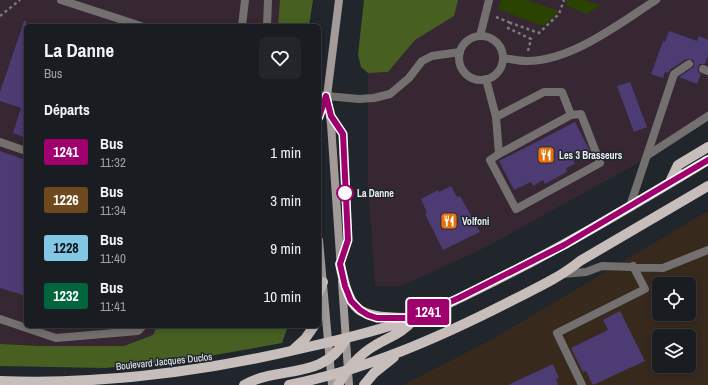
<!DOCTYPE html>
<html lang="fr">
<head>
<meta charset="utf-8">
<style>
	body { margin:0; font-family:"Archivo Narrow",sans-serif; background:#22252a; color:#f1f3f6; height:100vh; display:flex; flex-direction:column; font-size:15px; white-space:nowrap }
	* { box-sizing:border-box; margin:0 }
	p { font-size:13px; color:#9fa1a5 }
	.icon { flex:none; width:22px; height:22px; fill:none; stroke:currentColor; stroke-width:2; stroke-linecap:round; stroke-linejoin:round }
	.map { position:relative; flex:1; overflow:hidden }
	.side { position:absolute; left:24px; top:24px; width:297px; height:304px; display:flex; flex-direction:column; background:#191c21; border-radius:6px; box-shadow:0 2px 10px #0003,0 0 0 1px #373a3f }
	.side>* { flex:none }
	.badge { padding:0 8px; border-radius:3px; font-size:14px; line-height:26px }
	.buttons { position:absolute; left:652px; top:277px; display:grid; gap:8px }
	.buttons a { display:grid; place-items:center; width:44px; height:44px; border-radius:6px; background:#191c21; box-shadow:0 2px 10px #0003,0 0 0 1px #373a3f; font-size:20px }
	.map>.badge { position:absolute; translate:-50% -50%; box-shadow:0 0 0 2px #fff }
	h2 { padding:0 20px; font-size:15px; line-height:36px }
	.round { display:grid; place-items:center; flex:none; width:42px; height:42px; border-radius:6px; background:#22252a }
	.head { display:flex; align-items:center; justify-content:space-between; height:68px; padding:0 20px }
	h1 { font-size:19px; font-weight:800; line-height:30px }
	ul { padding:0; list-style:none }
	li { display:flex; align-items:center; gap:12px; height:48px; padding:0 20px }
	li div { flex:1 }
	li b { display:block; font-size:15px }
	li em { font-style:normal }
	li .badge { min-width:44px; font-weight:700; text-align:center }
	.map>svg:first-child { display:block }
	.commercial { fill:#362732 }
	.industrial { fill:#38291d; fill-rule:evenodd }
	.green { fill:#2b4301 }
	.forest { fill:#476022 }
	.building { fill:#4d3b74 }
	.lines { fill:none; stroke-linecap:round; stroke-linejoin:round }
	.path { stroke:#767a7f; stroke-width:2.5; stroke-dasharray:3 3; stroke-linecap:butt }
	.lane { stroke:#757070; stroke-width:8 }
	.street { stroke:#757070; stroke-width:8 }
	.secondary { stroke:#a39b9a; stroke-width:8 }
	.primary { stroke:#c7bdbb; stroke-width:10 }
	.line-casing { stroke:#fff; stroke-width:9 }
	.line { stroke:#a0006e; stroke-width:6 }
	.stop-dot { fill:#fff; stroke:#a0006e; stroke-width:2 }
	.labels { text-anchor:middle; stroke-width:3; stroke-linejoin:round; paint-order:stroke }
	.poi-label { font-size:10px; font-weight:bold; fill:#ecf0f4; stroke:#21262c; text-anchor:start }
	.stop-label { font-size:10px; font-weight:bold; fill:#ecf0f4; stroke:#21262c; text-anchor:start }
	.street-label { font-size:10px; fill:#ecf0f4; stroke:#21262c }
</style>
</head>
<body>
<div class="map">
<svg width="708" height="385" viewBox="0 0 708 385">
	<rect width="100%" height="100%" fill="#21262c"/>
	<!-- commercial -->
	<path class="commercial" d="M0,0H280L278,26H26V326H157L153,335L124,346H41L0,344Z
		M458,0H708V120L640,162L486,247L401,286H375L368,182V73L388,72L415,40L453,16Z"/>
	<!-- industrial -->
	<path class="industrial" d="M708,211V385H403L493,339ZM659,284H689V314H659ZM659,336H689V366H659Z"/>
	<!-- green -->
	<path class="green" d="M501,0H526L557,10L556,15L543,26L498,9Z
		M567,0H584L600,5L587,14L566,5Z"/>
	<!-- forest -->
	<path class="forest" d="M280,0H313L309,26H278Z
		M364,0H458L454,16L415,40L388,72L368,73L361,67L358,55Z
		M157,326H288L282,343L181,361L105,368L0,366V344L41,346H124L153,335Z"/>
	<!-- building -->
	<path class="building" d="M24,21H26V138L13,133L21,108L0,101V92Z
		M669,31L697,41L699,36L708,40V55L705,64H700L698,67V72L701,74L697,84L679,77L694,67V61L691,59H686L671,69L668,73L665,72L663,78L651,74L663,41L665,42Z
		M630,82L647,127L634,132L617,86Z
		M575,122L590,151L573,160L575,164L566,168L567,172L545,184L543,180L533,186L531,182L514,190L499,161Z
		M0,151L26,160V296L0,288Z
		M451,186L457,197L460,196L480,232L443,250L425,214L427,213L421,199L438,190L439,192Z
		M620,311L645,361L593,385L586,371L583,372L571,348L608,330L603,320Z
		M553,364L559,378L556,379L558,385H508Z"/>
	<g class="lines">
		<!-- path -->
		<path class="path" d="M0,16L20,0
			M496,17L511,23
			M528,51L531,39L508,28L511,23L539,33L559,14L564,0"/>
		<!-- lane -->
		<path class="lane" d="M61,0L141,26
			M242,26L245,0
			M267,26L268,0
			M480,36L489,0
			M703,69L708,71
			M486,79L496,117L544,92H562L571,115L581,114L600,163L516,209L490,160L499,154L496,117
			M319,95L327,96
			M331,116L343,134L348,239L341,261
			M0,142L26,151
			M499,154L571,115
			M648,155L708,116
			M630,206L674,74L689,64
			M563,274L586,272L602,266L663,268L708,250
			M0,319L56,338L138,331L143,326
			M582,385L557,333L645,289L633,266"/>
		<!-- street -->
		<path class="street" d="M459 58a22 22 0 1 1 44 0a22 22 0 1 1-44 0Z
			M503,58C511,59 519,61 527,61C572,61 620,23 656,0
			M327,96L359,99L374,98L390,94L409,78L422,61L432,56L460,52"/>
		<!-- secondary -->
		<path class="secondary" d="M327,96L331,124L341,270
			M319,117L327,96L339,0
			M319,240L332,385
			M342,282L349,385"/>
		<!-- primary -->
		<path class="primary" d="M670,182L678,165L708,147
			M340,264C350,312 356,317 405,318
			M319,292L323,282
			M293,350L305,339L314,326
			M0,381C103,385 208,371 308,347C344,339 380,330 414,318C441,308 468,294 494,281C567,245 638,202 708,160
			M244,385C279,365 323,381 346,339
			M289,385C365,370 438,338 507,303C532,290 558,279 580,261L708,186
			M338,385C345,371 360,354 374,346C390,336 402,334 415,318
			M364,385L374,373L394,357"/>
	</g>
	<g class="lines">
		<!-- line casing -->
		<g class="line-casing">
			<path id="line" d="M319,117L326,96L331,116L343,134L348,240L340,264L345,286L351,301L360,310L368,315L377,318H415L459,298L564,245L708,160"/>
		</g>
		<!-- line -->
		<use href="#line" class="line"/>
	</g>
	<!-- icons -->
	<defs>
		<g id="restaurant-square" transform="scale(0.9)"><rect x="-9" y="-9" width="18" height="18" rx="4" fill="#e8710a" stroke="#21262c"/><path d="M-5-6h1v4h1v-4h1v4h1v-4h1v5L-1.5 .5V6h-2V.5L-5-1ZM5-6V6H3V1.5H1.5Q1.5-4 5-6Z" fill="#fff"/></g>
	</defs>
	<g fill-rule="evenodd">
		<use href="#restaurant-square" x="546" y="155"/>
		<use href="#restaurant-square" x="449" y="221"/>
	</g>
	<!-- markers -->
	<circle class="stop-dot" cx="345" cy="193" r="8"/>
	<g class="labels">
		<!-- poi labels -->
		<g class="poi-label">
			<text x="559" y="159">Les 3 Brasseurs</text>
			<text x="462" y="225">Volfoni</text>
		</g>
		<!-- stop labels -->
		<g class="stop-label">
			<text x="357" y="197">La Danne</text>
		</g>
		<!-- street labels -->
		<g class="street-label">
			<text transform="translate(164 361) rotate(-6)" y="4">Boulevard Jacques Duclos</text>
		</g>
	</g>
</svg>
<div class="buttons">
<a><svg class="icon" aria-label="locate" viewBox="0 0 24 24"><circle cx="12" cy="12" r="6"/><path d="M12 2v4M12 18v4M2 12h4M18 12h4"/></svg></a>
<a><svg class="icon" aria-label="layers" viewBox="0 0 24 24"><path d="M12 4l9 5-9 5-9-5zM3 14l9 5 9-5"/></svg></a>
</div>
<b class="badge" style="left:428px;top:312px;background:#a0006e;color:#fff">1241</b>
<section class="side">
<div class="head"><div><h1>La Danne</h1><p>Bus</p></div><a class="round"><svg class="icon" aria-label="heart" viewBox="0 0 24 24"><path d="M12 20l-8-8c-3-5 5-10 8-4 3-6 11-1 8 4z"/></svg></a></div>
<h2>Départs</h2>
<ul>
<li><span class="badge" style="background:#a0006e;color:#fff">1241</span><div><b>Bus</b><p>11:32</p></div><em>1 min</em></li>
<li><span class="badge" style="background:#6e491e;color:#fff">1226</span><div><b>Bus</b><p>11:34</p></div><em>3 min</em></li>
<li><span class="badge" style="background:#82c8e6;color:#111">1228</span><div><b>Bus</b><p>11:40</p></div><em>9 min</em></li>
<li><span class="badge" style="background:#00643c;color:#fff">1232</span><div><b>Bus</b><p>11:41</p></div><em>10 min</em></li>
</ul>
</section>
</div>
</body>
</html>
